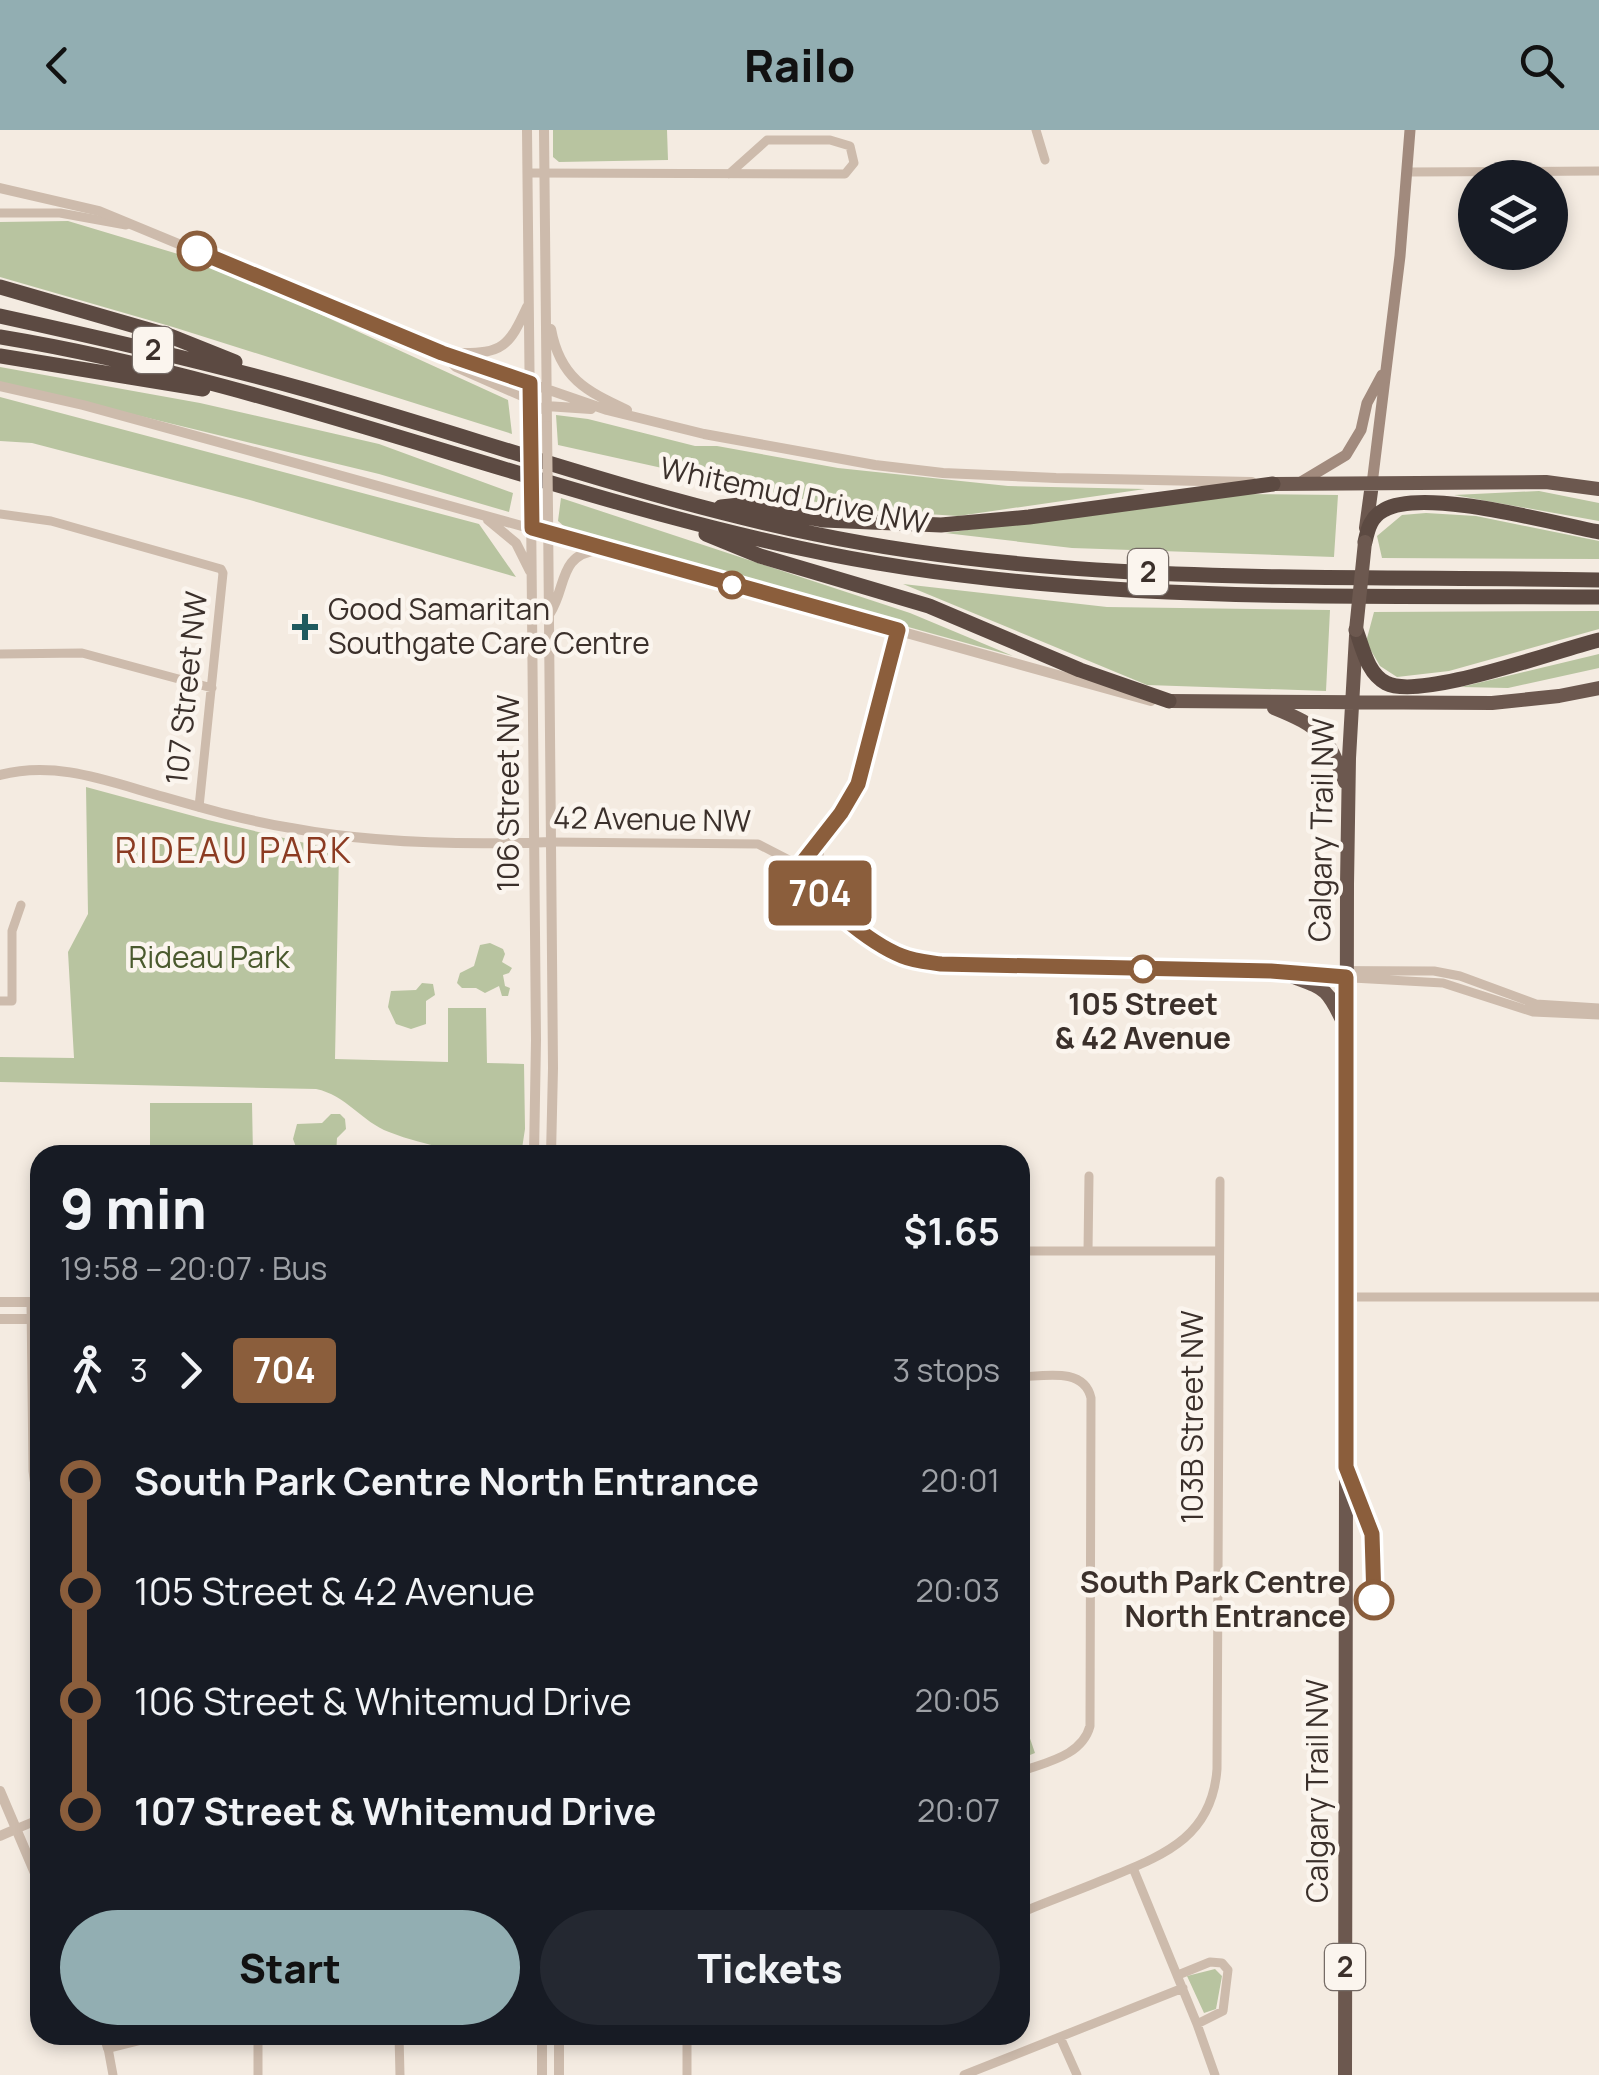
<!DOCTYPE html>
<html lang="en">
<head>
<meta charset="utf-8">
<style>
	body { margin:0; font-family:Manrope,sans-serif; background:#242831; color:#f1f3f6; height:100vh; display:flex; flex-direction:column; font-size:38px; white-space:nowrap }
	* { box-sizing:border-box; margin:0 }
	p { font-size:32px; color:#9ea1a6 }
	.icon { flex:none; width:55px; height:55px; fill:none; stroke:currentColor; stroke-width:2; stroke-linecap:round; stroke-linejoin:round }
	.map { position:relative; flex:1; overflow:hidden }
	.sheet { position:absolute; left:30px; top:1015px; width:1000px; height:900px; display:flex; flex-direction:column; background:#171b24; border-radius:30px; box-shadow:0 5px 15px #0003 }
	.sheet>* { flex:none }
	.badge { padding:0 20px; border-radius:8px; font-size:35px; line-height:65px }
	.fabs { position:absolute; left:1458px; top:30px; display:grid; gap:20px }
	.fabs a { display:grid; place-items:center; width:110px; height:110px; border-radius:50%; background:#171b24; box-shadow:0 5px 15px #0003; font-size:50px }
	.map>.badge { position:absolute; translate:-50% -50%; box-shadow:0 0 0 5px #fff }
	.legs { display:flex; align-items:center; gap:15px; height:110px; padding:0 30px; font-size:32px }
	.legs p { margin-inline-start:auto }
	.overview { display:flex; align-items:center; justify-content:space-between; height:170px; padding:0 30px }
	h1 { font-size:55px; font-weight:800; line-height:75px }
	.primary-button { display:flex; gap:20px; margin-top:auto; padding:20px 30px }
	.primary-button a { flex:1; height:115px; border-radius:60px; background:#92aeb2; color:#111; font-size:40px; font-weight:800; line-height:115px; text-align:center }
	.primary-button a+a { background:#242831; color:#f1f3f6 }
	ul { padding:0 30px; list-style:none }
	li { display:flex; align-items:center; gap:35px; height:110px; font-size:38px }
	li i { display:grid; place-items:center; width:15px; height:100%; margin:0 12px; background:currentColor }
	li i::after { content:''; width:25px; height:25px; margin:-12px; border:8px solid; border-radius:50%; background:#171b24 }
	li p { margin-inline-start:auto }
	li:first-child i { background:linear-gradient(#0000 50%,currentColor 0) }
	li:last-child i { background:linear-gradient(currentColor 50%,#0000 0) }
	header { display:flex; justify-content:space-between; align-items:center; height:130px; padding:0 30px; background:#92aeb2; color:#111; font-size:45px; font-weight:800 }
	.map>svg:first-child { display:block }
	.green { fill:#b8c4a0 }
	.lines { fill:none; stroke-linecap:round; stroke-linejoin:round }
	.minor { stroke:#cdbbac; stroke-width:9 }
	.tertiary { stroke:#cdbbac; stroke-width:10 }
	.secondary { stroke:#a18a7d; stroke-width:11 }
	.trunk { stroke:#6c584f; stroke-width:14 }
	.motorway { stroke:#5c4a42; stroke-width:15 }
	.tertiary-bridge { stroke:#cdbbac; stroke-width:10 }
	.trunk-bridge { stroke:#6c584f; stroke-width:14 }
	.line-1-casing { stroke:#fff; stroke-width:22 }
	.line-1 { stroke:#8b5e3c; stroke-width:15 }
	.stop-1-dot { fill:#fff; stroke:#8b5e3c; stroke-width:5 }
	.poi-dot { fill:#1f5a5e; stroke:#fbf5ee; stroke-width:4 }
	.labels { text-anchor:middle; stroke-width:9; stroke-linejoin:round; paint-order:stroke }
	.shield { fill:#fbf5ee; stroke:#756b66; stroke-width:2.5 }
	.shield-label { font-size:28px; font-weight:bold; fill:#3b302b }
	.street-label { font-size:30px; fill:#3b302b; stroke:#fbf5ee }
	.poi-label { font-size:30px; fill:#3b302b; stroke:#fbf5ee; text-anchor:start }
	.park-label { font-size:30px; fill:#4a5a2e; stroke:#fbf5ee }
	.stop-label { font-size:30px; font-weight:bold; fill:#3b302b; stroke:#fbf5ee }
	.quarter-label { font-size:35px; letter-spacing:2.5px; fill:#8c3b22; stroke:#fbf5ee }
</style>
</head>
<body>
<header><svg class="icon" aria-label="back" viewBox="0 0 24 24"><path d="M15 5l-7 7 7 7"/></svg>Railo<svg class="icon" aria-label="search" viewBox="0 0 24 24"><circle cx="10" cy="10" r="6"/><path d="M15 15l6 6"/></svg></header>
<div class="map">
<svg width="1599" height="1945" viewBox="0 0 1599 1945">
	<rect width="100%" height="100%" fill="#f4ebe1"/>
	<!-- green -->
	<path class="green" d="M553,0H667L668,30L559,32L553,27Z
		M68,91L208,133L508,270L512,304L173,197L0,147V92Z
		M0,237L200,273L379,314L513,363L509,382L379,344L0,252Z
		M0,267L479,394L516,447L250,370L32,313L0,311Z
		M556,285L588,289L695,316H717L838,338L1008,356L1145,359L958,386L848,379L558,315Z
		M1539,361L1599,373V391L1454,365Z
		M1237,364L1338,365L1334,427L1072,418L945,403Z
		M561,368L910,483L1013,526L573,404L558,391Z
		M1426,383L1476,386L1599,411V429L1382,428L1377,406L1402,385Z
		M903,454L1107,477L1330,480L1326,561L1147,555Z
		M1599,481V499L1449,541L1397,547L1380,536L1366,512L1374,482Z
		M1599,524V538L1508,558L1461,557Z
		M86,657L208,690L339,721L335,929L448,932V878H486L487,933L524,934L525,999L521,1025C478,1025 430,1018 389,1002C362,992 346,965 316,959L0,952V927L74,928L68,822L88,784Z
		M490,813L503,819L505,824L502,832L512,838L509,843L503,845L505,856L510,858L508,866H502L499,856L485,863L476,858H462L457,853L460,843L474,836L480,815Z
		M422,853L433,854L435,865L426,871V894L411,899L396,894L388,877L391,861L416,860Z
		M150,973H252L253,1025H150Z
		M331,984H340L345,989L346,999L337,1008L336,1025H299L293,1009L297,994L322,993Z
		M1020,1437H1025V1594L1035,1623L1020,1629Z
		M1215,1839L1222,1846L1216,1879L1204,1883L1187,1846Z"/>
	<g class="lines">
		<!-- minor -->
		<path class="minor" d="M1036,0L1045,30
			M1407,42L1599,41
			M528,43L845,44L854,33L850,16L830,10H767L729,44
			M0,83H60L126,95
			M0,384L51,391L221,439L223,443L199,677
			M0,524L82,523L212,558
			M551,712L758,714L791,731L816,760L869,807L901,825L925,832L1184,840L1434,841L1460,846L1536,874L1599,878
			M820,715L818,740L827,767
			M798,738L841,683L858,654L898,500
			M1298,845L1443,853L1533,882L1599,885
			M0,871H12V801L21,775
			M1020,1121H1219
			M1088,1121L1089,1046
			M1346,1167H1599
			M31,1172L33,1341L40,1394
			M1020,1247C1045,1246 1084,1237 1091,1268L1090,1596C1082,1626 1046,1632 1020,1642
			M16,1699L40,1689
			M1133,1738L1197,1894L1215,1945
			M1020,1783C1049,1771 1079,1760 1108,1748C1163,1725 1212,1708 1217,1639L1220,1051
			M1178,1845L1210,1832L1222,1833L1228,1840L1223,1881L1197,1894
			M258,1905V1945
			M399,1905L400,1945
			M1060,1907L1077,1945
			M108,1918L113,1945
			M687,1945V1905
			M964,1945L1183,1858"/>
		<!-- tertiary -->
		<path class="tertiary" d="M527,0L530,290
			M544,0L547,296
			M0,58L99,81L442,223L607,280L704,304L875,335L943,343L1056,348L1252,352
			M551,199C560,248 586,261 627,280
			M458,223C503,224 509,216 527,177
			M443,224L456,237L529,269
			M0,256L83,275L306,336L1151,571
			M530,284L546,276L591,279
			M531,375L536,910L534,1025
			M548,380L553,938L551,1025
			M488,390L516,413L530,441
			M550,483C567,457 558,424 599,420
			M0,645C57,630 110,652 164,667C206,679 248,691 291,698C375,714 466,715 551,712
			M0,1172H40
			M0,1189H40
			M0,1661L40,1755
			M0,1706L16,1699
			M104,1905L108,1918L160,1905
			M542,1905V1945
			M559,1905V1945"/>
		<!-- secondary -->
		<path class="secondary" d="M1301,352L1346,325L1361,300L1367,273L1382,245
			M1372,354L1400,126L1410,0"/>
		<!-- trunk -->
		<path class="trunk" d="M1273,354L1546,352L1599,359
			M1366,398L1372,354
			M1169,571L1492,573L1559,566L1599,558
			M1274,578C1321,597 1327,605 1345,652
			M1288,845C1325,859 1326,856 1344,894
			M1345,1945L1347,754L1349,628L1356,506"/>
		<!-- motorway -->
		<path class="motorway" d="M0,157L170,206L235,232
			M0,186C101,208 203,231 303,259C474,307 641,368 815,404C1072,457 1338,445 1599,450
			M0,207C273,252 529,360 799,418C1061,475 1332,465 1599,467
			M0,226L203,259
			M721,377L740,375L824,390L941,395L1029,387L1273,354
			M706,404L760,426L929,476L1080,540L1169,571
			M1365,412C1368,398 1371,387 1384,380C1423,357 1552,393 1599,402
			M1356,500C1363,518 1367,543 1386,553C1420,571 1557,520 1599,510"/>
		<!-- tertiary-bridge -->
		<path class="tertiary-bridge" d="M530,290L531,375
			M547,296L548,380"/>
		<!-- trunk-bridge -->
		<path class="trunk-bridge" d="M1356,500L1365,412"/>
	</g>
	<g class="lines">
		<!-- line-1 casing -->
		<g class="line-1-casing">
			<path id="line-1" d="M197,121L442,223L530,253L532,398L898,500L858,654L841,683L798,738C815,768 869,813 902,826C914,831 928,832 941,834L1271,841L1346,847V1337L1372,1404L1374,1470"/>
		</g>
		<!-- line-1 -->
		<use href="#line-1" class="line-1"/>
	</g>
	<!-- markers -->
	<g class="stop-1-dot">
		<circle cx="197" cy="121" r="18"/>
		<circle cx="732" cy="455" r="12"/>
		<circle cx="1143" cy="839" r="12"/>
		<circle cx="1374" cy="1470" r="18"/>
	</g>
	<path class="poi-dot" d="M300 482h10v10h10v10h-10v10h-10v-10h-10v-10h10z"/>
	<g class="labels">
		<!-- shield labels -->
		<g class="shield">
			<rect x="133" y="197" width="40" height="46" rx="8"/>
			<rect x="1128" y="419" width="40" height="46" rx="8"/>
			<rect x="1325" y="1814" width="40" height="46" rx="8"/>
		</g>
		<g class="shield-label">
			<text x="153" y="230">2</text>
			<text x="1148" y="452">2</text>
			<text x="1345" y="1847">2</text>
		</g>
		<!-- street labels -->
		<g class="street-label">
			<text transform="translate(794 366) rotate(12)" y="10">Whitemud Drive NW</text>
			<text transform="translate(187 558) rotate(-84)" y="10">107 Street NW</text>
			<text transform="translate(509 663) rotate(-90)" y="10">106 Street NW</text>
			<text transform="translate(652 690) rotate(1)" y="10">42 Avenue NW</text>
			<text transform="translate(1322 700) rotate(-89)" y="10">Calgary Trail NW</text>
			<text transform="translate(1193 1287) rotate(-90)" y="10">103B Street NW</text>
			<text transform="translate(1318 1661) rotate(-90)" y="10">Calgary Trail NW</text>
		</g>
		<!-- poi labels -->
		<g class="poi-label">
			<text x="328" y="490">Good Samaritan<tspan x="328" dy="34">Southgate Care Centre</tspan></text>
		</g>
		<!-- park labels -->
		<g class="park-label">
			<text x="209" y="838">Rideau Park</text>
		</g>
		<!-- stop labels -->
		<g class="stop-label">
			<text x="1143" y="885">105 Street<tspan x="1143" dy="34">&amp; 42 Avenue</tspan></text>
			<text x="1346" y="1463" text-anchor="end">South Park Centre<tspan x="1346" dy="34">North Entrance</tspan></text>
		</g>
		<!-- quarter labels -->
		<g class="quarter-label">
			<text x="234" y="733">RIDEAU PARK</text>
		</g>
	</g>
</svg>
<div class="fabs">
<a><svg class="icon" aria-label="layers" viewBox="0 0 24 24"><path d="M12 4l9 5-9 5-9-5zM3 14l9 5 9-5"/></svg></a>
</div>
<b class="badge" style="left:820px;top:763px;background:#8b5e3c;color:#fff">704</b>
<section class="sheet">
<div class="overview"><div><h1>9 min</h1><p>19:58 – 20:07 · Bus</p></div><b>$1.65</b></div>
<div class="legs"><svg class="icon" aria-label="walk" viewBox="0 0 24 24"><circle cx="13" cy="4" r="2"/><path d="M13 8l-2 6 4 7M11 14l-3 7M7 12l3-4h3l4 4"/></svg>3<svg class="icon" aria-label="forward" viewBox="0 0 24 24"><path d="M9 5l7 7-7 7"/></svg><b class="badge" style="background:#8b5e3c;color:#fff">704</b><p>3 stops</p></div>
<ul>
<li><i style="color:#8b5e3c"></i><b>South Park Centre North Entrance</b><p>20:01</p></li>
<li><i style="color:#8b5e3c"></i><span>105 Street &amp; 42 Avenue</span><p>20:03</p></li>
<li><i style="color:#8b5e3c"></i><span>106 Street &amp; Whitemud Drive</span><p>20:05</p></li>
<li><i style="color:#8b5e3c"></i><b>107 Street &amp; Whitemud Drive</b><p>20:07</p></li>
</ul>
<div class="primary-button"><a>Start</a><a>Tickets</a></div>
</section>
</div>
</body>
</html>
